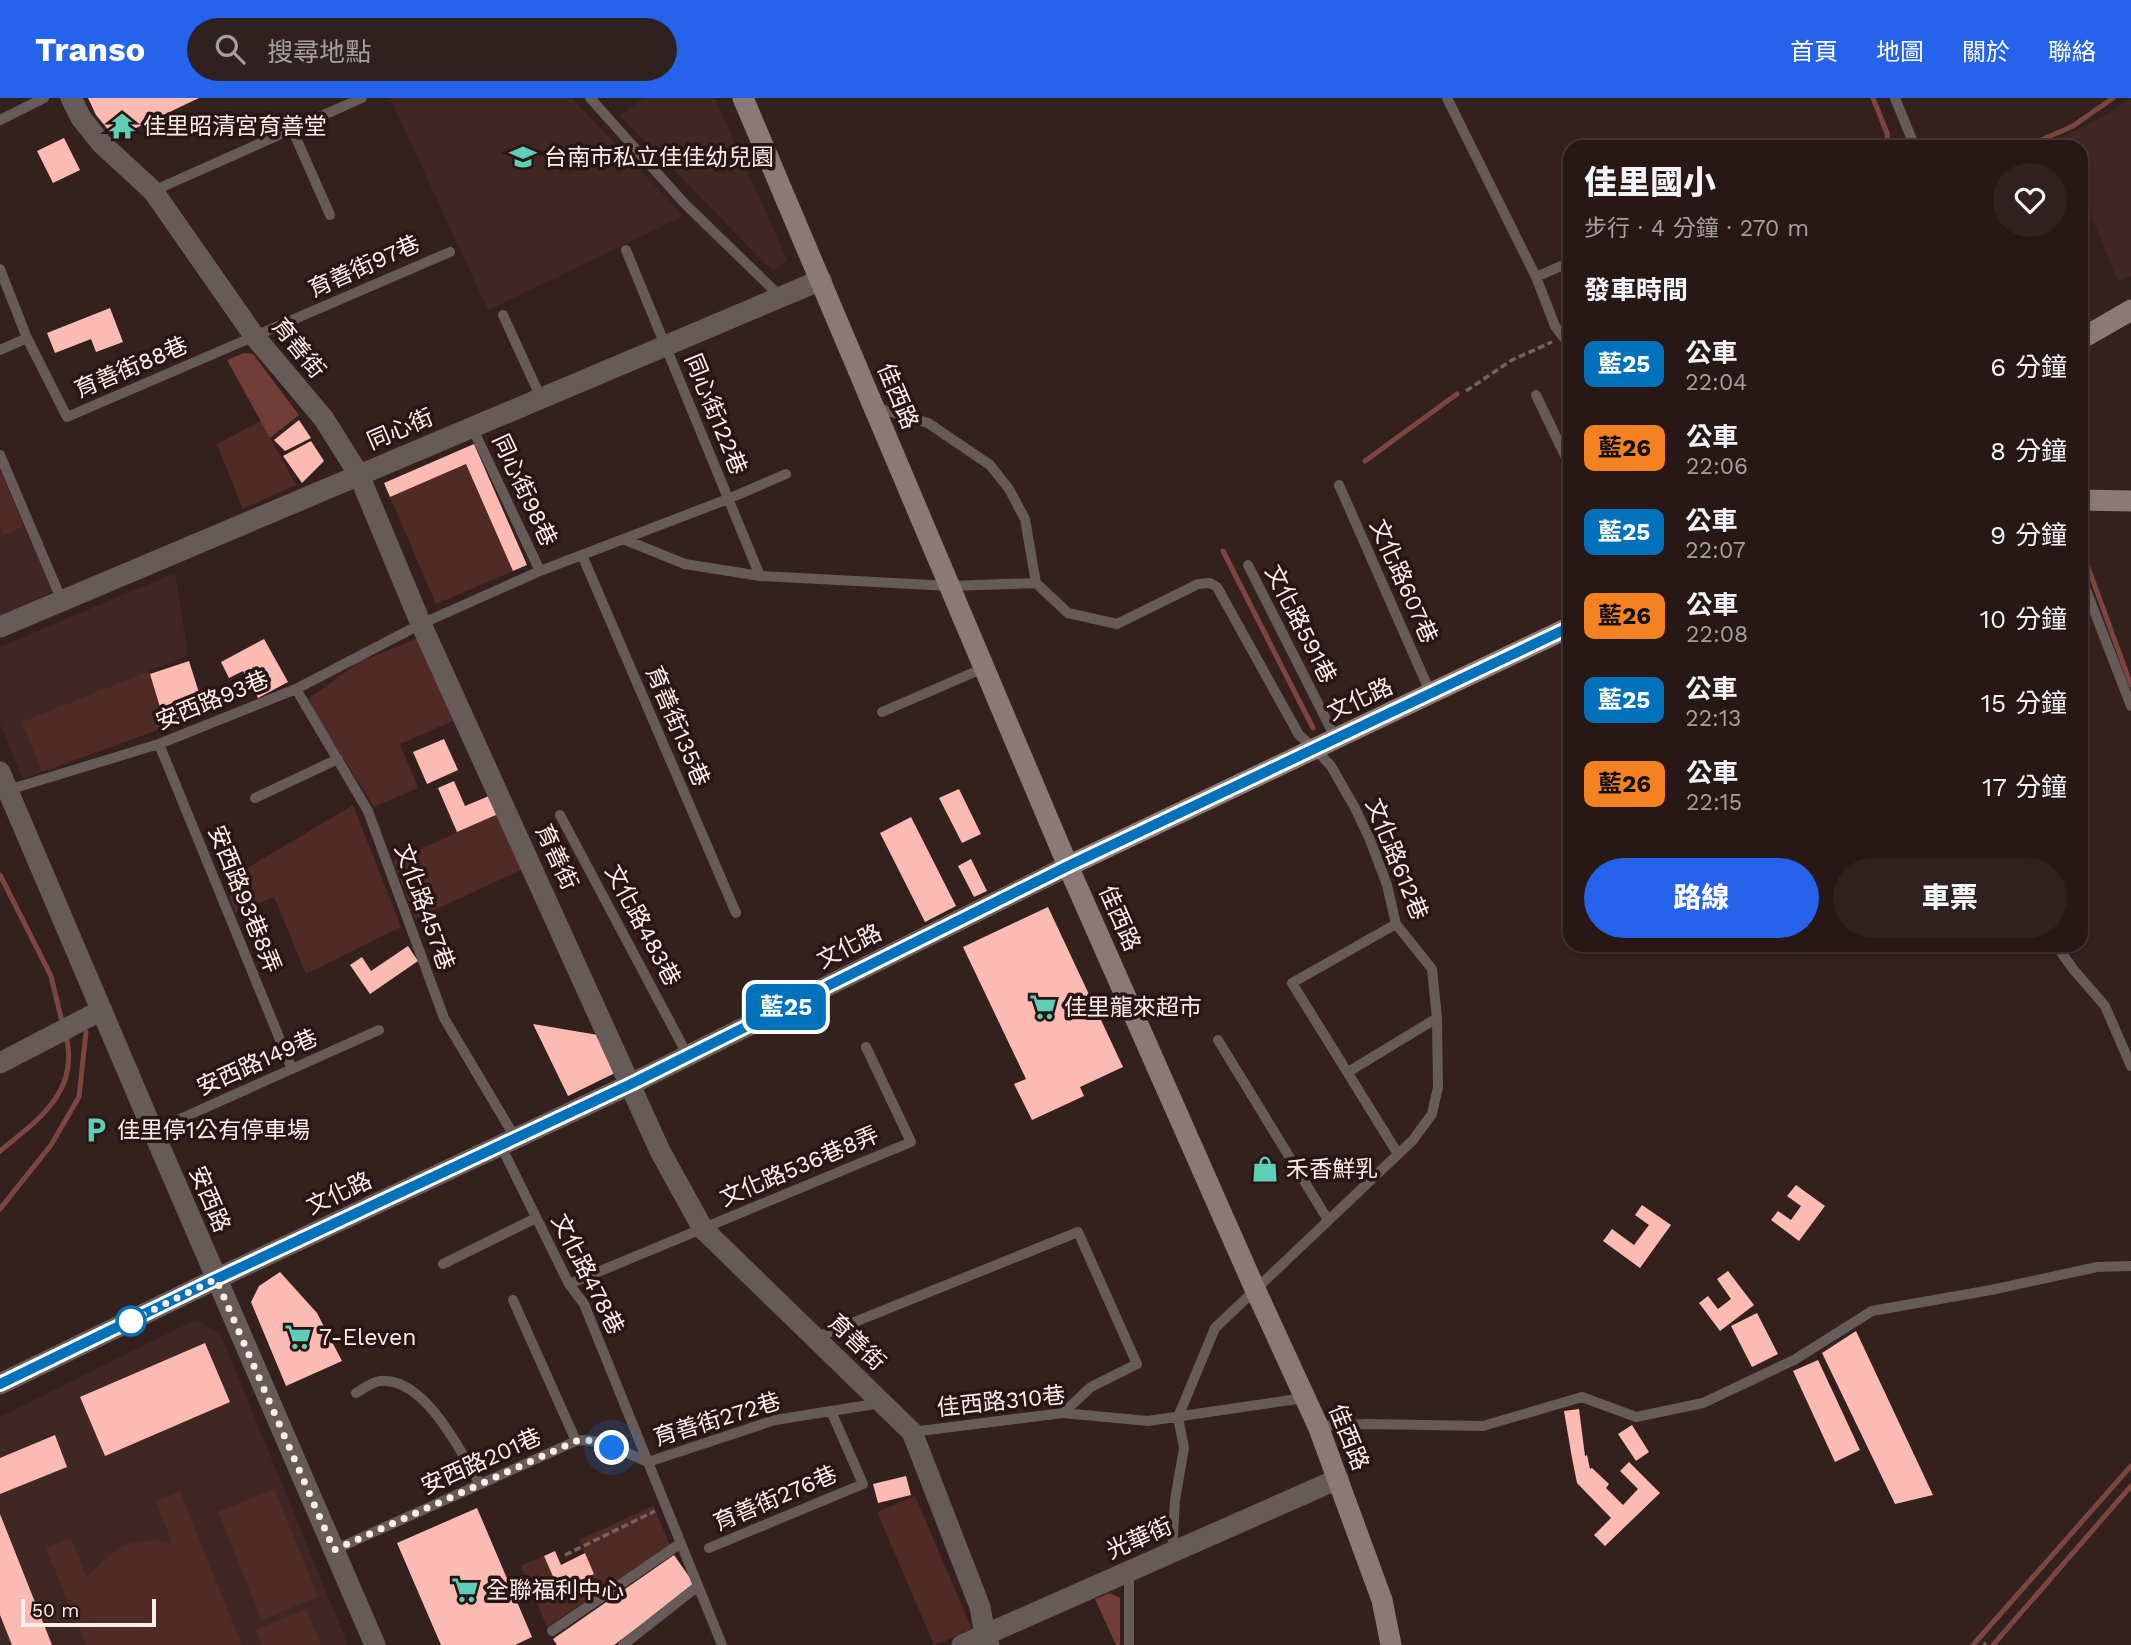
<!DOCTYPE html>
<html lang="zh-TW">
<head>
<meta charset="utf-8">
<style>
	body { margin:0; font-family:"Work Sans","Noto Sans TC",sans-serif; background:#2f211f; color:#f1f3f6; height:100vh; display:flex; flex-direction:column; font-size:26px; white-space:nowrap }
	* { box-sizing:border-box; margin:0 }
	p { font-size:23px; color:#a4a0a1 }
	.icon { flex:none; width:38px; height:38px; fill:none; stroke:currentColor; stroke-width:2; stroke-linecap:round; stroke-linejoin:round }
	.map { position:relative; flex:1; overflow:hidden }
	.sheet { position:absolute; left:1563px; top:42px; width:525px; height:812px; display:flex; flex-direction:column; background:#271816; border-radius:21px; box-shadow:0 2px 5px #0004,0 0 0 2px #433735 }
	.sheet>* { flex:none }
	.badge { padding:0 14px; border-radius:10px; font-size:24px; line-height:46px }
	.scale { position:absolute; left:21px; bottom:18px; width:135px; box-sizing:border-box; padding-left:7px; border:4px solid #fdeeec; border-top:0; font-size:19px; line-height:24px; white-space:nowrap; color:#fdeeec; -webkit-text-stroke:5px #291614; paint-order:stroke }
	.you { position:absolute; width:35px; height:35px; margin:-18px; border:5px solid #fff; border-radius:50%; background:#1a73e8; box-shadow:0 0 0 10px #1a73e833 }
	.map>.badge { position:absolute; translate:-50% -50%; box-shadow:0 0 0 4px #fff }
	h2 { padding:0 21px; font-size:26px; line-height:63px }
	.round { display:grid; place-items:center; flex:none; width:74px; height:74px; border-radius:37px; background:#2f211f }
	.headline { display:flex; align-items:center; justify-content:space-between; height:119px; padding:0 21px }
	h1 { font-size:33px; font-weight:800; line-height:52px }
	.button { display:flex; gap:14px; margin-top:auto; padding:14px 21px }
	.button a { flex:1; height:80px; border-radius:42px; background:#2563eb; color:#fff; font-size:28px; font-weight:800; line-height:80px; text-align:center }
	.button a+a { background:#2f211f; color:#f1f3f6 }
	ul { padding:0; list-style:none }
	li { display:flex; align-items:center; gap:21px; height:84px; padding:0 21px }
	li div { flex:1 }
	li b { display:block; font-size:26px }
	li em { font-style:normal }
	li .badge { min-width:77px; font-weight:700; text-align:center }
	header { display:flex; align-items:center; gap:42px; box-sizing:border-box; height:98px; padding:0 35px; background:#2563eb; color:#fff }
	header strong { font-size:33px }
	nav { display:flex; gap:38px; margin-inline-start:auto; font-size:24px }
	.search { width:490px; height:63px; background:#2f211f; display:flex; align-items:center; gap:18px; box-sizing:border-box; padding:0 24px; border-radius:38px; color:#a4a0a1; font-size:26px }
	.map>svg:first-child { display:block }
	.built { fill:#412723 }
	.green { fill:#502b26 }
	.forest { fill:#733d37 }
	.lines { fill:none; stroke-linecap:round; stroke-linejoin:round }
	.stream { stroke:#7c453f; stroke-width:5 }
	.building { fill:#fcbbb2 }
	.path { stroke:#756260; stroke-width:3.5; stroke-dasharray:7 3.5; stroke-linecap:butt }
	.lane { stroke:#665b59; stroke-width:10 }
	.street { stroke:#665b59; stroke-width:21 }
	.secondary { stroke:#8a7976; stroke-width:21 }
	.line-casing { stroke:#fff; stroke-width:16 }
	.line { stroke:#0072bc; stroke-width:10 }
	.walk { stroke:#fdeeec; stroke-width:7; stroke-dasharray:0 12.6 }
	.stop-dot { fill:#fff; stroke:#0072bc; stroke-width:3.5 }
	.labels { text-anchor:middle; stroke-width:7; stroke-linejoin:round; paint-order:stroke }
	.poi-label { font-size:23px; fill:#fdeeec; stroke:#291614; text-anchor:start }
	.street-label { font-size:23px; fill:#fdeeec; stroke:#291614 }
</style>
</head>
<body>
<header>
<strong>Transo</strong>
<div class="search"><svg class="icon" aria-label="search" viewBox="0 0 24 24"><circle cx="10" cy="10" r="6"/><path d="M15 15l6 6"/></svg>搜尋地點</div>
<nav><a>首頁</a><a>地圖</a><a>關於</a><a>聯絡</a></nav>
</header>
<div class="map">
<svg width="2131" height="1547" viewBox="0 0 2131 1547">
	<rect width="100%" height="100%" fill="#34201d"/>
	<!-- built -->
	<path class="built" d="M390,0H572L684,118L488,212Z
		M643,0H715L787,162L773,173L620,18Z
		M2131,0V178L2118,184L2081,92V49H2063L2060,40L2107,17Z
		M0,427L5,437L24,429L53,494L0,517Z
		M175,475L188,557L23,624L42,674L23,681L0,626V549Z
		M195,1222L220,1235L348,1547H0V1319Z"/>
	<!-- green -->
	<path class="green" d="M261,323L296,387L243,411L217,346Z
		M466,366L513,473L436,506L390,399Z
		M0,371L24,429L4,437L0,427Z
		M418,540L455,622L400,646L418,690L374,709L307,602L359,564Z
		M149,573L166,629L42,674L22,624Z
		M353,707L401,829L306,876L274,799L235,815L224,784Z
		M498,716L523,771L415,821L394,763Z
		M274,1391L318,1499L262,1522L218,1414Z
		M180,1394L242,1547H86L46,1450L71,1440L87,1480C103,1463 119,1445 143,1443C152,1442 163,1444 172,1445L156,1403Z
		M915,1398L972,1531L934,1547L877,1414Z
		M653,1408L670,1447L547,1529L521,1468L544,1458L560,1492L594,1476L579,1442Z
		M306,1511L321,1547H262L256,1532Z"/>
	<!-- forest -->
	<path class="forest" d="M244,255L253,256L299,317L270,340L227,262Z
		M1110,1495L1120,1500V1547H1116L1095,1501Z"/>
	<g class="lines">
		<!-- stream -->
		<path class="stream" d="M1873,0L1887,35L1888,49
			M2031,49L2037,44L2073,28L2113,0
			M1365,363L1457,296
			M2081,450L2131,587
			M1223,453L1313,630
			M0,777L51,878L63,928
			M0,1053C39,1021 80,994 66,937
			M0,1111L51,1047L79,999L86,934
			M1973,1547L2131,1368
			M1993,1547L2131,1388"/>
	</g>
	<!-- building -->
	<path class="building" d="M88,0H199L115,40L96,17Z
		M64,40L80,72L53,85L37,53Z
		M110,210L123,244L96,254L91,241L55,255L47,235Z
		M299,322L311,340L285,353L274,342Z
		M311,343L324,363L302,385L283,358Z
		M474,346L527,467L513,473L466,366L390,399L384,385Z
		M264,541L288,584L258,600L243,573L229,580L221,564Z
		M189,563L206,617L166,629L150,576Z
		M444,641L458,672L427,686L413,654Z
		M454,683L465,708L489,698L498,716L457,734L438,690Z
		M959,691L981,736L962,745L939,700Z
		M911,719L956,808L925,824L880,735Z
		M971,761L987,793L974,799L958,768Z
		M1048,809L1123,969L1080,989L1084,998L1032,1022L1014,986L1026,981L963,849Z
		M408,848L418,863L370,896L350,867L362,859L371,873Z
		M533,926L598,937L615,975L568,998Z
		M1796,1087L1825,1108L1799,1143L1771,1122L1778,1113L1791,1122L1801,1108L1787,1098Z
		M1642,1107L1671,1127L1640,1170L1603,1143L1612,1131L1634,1147L1649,1127L1635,1117Z
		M1728,1173L1754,1207L1720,1233L1699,1205L1708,1198L1718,1211L1731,1201L1717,1181Z
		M280,1174L317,1215L342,1263L286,1288L251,1204L259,1188Z
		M1757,1215L1778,1256L1752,1269L1731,1228Z
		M1856,1233L1933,1397L1895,1406L1822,1255Z
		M205,1245L230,1304L105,1358L80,1299Z
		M1818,1262L1860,1352L1835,1364L1793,1273Z
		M1579,1311L1585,1358L1587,1357L1590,1371L1592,1370L1609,1386L1606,1390L1623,1407L1638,1391L1620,1373L1629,1364L1660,1395L1605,1448L1594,1437L1611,1420L1577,1385L1572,1360L1564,1313Z
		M1632,1327L1649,1354L1636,1363L1618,1336Z
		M55,1337L67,1369L0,1396V1360Z
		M906,1378L911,1397L878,1405L873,1386Z
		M477,1410L532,1539L515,1547H441L397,1445Z
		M0,1416L52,1547H12L0,1517Z
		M555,1453L561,1467L585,1455L594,1476L559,1492L544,1458Z
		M674,1457L695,1487L614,1547H557L553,1541Z"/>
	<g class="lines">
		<!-- path -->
		<path class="path" d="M1466,293L1512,262L1552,244
			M565,1457L655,1413
			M1984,1547L1986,1545"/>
		<!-- lane -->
		<path class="lane" d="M590,0L685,106L781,199
			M1447,0L1536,179L1555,228L1570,248
			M1895,0L1915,49
			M0,22L44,0
			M292,31L330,117
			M1861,49H1866
			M153,93L362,0
			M626,152L760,478
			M0,171L27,240L67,319L450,154
			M1536,179L1570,164
			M503,217L541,300
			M0,252L27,240
			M1536,297L1570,368
			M874,309L928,325L990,367L1009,391L1025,421L1036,485L1068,515L1117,526L1198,486L1210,485L1217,489L1299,637L1315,651L1331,668L1355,710L1370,742L1387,787L1396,826L1432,871L1437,920L1438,989L1432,1016L1413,1042L1215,1230L1178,1319L1184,1350L1175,1402L1172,1454
			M472,329L540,473
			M0,357L62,503
			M1339,387L1431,596
			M623,441L685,466L760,478L950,488L1036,485
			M582,457L736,815
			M1248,467L1336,641
			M2081,479L2131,608
			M296,591L368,713L444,920L516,1041
			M882,614L984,570
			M159,646L292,971
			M8,692L159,646L296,591L421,526L540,473L728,401L786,376
			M255,700L338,661
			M560,717L688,958
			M1396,826L1292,885L1398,1056
			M2056,847L2073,871L2105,908L2131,968
			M1218,942L1328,1122
			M1348,974L1437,920
			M153,1033L379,932
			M501,1048L569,1186L584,1206L722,1547
			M443,1166L536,1120
			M569,1186L911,1044L866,949
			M513,1202L576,1343
			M815,1240L1078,1134L1137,1266L1091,1289L1063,1315
			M356,1295C363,1291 372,1284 380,1283C425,1279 461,1354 480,1386
			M1318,1328L1367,1326L1483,1328L1582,1299L1636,1319L1703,1305L1794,1262L1872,1213L1991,1192L2097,1169L2131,1168
			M912,1334L1063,1315L1148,1323L1304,1300
			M648,1364L775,1322L881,1305
			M709,1450L863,1386L831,1313
			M334,1452L576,1343C597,1338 628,1356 648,1364
			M1129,1473V1547
			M552,1533L681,1445
			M623,1547L698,1488"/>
		<!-- street -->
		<path class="street" d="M71,0L81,20L101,45L153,93L255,239L324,321L359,377L421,526L660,1053L703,1131L912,1334L980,1509L985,1537L989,1547
			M0,529L821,182
			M0,674L153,1033L375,1547
			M0,965L102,912
			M0,1286L216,1181L631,986L1068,768
			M962,1547L1338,1381"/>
		<!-- secondary -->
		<path class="secondary" d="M743,0L1068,768L1255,1191L1318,1328L1382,1502L1391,1547
			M2081,241L2131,212
			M2081,402L2131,403
			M1068,768L1570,529"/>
	</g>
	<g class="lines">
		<!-- line casing -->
		<g class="line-casing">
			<path id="line" d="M0,1286L216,1181L631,986L1068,768L1570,529"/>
		</g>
		<!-- line -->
		<use href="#line" class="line"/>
		<!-- walk -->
		<path class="walk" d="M131,1223L120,1228L216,1181L334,1452L576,1343C589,1340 599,1345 612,1350"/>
	</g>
	<!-- icons -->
	<defs>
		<g id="temple-bare" transform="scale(2.1)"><path d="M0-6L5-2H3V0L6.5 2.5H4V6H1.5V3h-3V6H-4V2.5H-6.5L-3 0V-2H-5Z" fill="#5eceb7" stroke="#291614" stroke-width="2.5" paint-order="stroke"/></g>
		<g id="school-bare" transform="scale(2.1)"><path d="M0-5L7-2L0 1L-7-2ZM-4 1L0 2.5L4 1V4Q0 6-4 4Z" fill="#5eceb7" stroke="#291614" stroke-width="2.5" paint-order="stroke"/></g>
		<g id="supermarket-bare" transform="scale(2.1)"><path d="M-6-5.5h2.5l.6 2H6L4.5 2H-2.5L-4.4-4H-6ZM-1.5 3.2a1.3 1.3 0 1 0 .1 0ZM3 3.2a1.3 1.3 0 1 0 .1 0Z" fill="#5eceb7" stroke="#291614" stroke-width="2.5" paint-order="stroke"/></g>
		<g id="parking-bare" transform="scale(2.1)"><path d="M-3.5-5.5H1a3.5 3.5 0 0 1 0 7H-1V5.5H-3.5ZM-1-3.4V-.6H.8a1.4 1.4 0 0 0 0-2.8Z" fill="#5eceb7" stroke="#291614" stroke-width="2.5" paint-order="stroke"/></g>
		<g id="shop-bare" transform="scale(2.1)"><path d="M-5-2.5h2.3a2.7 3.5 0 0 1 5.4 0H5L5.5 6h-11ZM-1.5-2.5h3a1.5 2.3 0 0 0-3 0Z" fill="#5eceb7" stroke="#291614" stroke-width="2.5" paint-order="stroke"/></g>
	</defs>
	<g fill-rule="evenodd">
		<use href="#temple-bare" x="122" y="28"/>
		<use href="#school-bare" x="523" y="59"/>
		<use href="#supermarket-bare" x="1043" y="909"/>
		<use href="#parking-bare" x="96" y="1032"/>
		<use href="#shop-bare" x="1265" y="1071"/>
		<use href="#supermarket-bare" x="298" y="1239"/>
		<use href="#supermarket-bare" x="465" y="1492"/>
	</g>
	<!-- markers -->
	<circle class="stop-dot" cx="131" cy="1223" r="14"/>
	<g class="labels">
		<!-- poi labels -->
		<g class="poi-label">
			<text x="143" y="36">佳里昭清宮育善堂</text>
			<text x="544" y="67">台南市私立佳佳幼兒園</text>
			<text x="1064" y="917">佳里龍來超市</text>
			<text x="117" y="1040">佳里停1公有停車場</text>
			<text x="1286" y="1079">禾香鮮乳</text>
			<text x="319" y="1247">7-Eleven</text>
			<text x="486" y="1500">全聯福利中心</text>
		</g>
		<!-- street labels -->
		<g class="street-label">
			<text transform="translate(364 168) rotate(-24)" y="8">育善街97巷</text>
			<text transform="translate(299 250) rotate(51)" y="8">育善街</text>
			<text transform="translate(131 269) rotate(-23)" y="8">育善街88巷</text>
			<text transform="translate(898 298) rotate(67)" y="8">佳西路</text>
			<text transform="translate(716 316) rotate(68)" y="8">同心街122巷</text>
			<text transform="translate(400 331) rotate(-23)" y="8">同心街</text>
			<text transform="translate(525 392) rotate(65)" y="8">同心街98巷</text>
			<text transform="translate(1404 483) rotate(66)" y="8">文化路607巷</text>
			<text transform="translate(1301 526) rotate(63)" y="8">文化路591巷</text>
			<text transform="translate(1360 601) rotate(-25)" y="8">文化路</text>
			<text transform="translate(212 602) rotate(-22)" y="8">安西路93巷</text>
			<text transform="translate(678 628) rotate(67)" y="8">育善街135巷</text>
			<text transform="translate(557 759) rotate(65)" y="8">育善街</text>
			<text transform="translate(1397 761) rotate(68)" y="8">文化路612巷</text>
			<text transform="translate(245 801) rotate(68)" y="8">安西路93巷8弄</text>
			<text transform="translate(425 809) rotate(70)" y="8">文化路457巷</text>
			<text transform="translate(1120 820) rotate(66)" y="8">佳西路</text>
			<text transform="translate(643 827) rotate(62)" y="8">文化路483巷</text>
			<text transform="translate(849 848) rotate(-27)" y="8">文化路</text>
			<text transform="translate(257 964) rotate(-24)" y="8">安西路149巷</text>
			<text transform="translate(799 1068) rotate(-23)" y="8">文化路536巷8弄</text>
			<text transform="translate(339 1095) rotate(-25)" y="8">文化路</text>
			<text transform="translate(210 1101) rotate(67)" y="8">安西路</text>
			<text transform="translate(588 1176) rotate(63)" y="8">文化路478巷</text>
			<text transform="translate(857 1244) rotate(44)" y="8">育善街</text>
			<text transform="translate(1001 1303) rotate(-6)" y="8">佳西路310巷</text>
			<text transform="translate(717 1321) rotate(-17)" y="8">育善街272巷</text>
			<text transform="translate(1349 1339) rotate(68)" y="8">佳西路</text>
			<text transform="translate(481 1363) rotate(-24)" y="8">安西路201巷</text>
			<text transform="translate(775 1400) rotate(-23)" y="8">育善街276巷</text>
			<text transform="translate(1139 1440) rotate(-24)" y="8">光華街</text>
		</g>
	</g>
</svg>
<div class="scale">50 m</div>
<div class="you" style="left:612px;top:1350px"></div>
<b class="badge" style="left:786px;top:909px;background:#0072bc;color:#fff">藍25</b>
<section class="sheet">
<div class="headline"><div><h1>佳里國小</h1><p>步行 · 4 分鐘 · 270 m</p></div><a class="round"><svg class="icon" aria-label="heart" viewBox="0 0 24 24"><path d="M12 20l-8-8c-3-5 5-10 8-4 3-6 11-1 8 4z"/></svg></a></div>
<h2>發車時間</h2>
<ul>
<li><span class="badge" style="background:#0072bc;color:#fff">藍25</span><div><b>公車</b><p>22:04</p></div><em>6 分鐘</em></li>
<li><span class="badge" style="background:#f58220;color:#111">藍26</span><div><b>公車</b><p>22:06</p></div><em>8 分鐘</em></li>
<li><span class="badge" style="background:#0072bc;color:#fff">藍25</span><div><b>公車</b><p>22:07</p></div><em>9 分鐘</em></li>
<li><span class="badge" style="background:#f58220;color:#111">藍26</span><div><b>公車</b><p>22:08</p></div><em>10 分鐘</em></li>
<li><span class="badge" style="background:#0072bc;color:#fff">藍25</span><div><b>公車</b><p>22:13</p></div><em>15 分鐘</em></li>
<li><span class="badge" style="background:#f58220;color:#111">藍26</span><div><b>公車</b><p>22:15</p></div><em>17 分鐘</em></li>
</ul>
<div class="button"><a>路線</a><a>車票</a></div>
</section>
</div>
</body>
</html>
